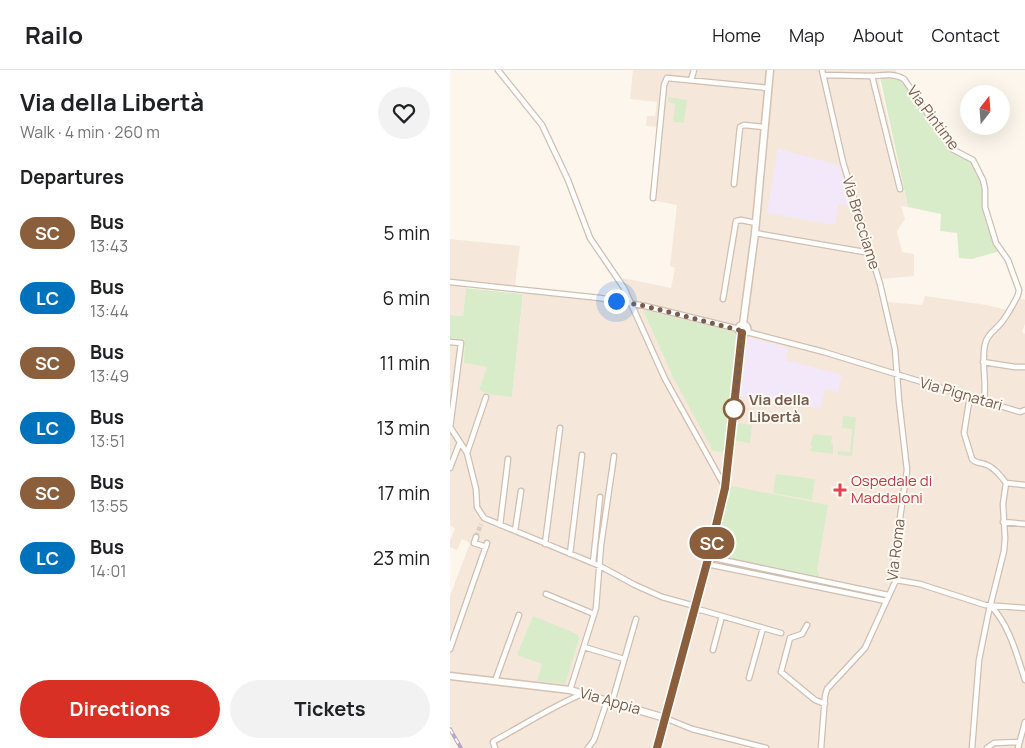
<!DOCTYPE html>
<html lang="en">
<head>
<meta charset="utf-8">
<style>
	body { margin:0; font-family:Manrope,sans-serif; background:#f2f2f2; color:#202124; height:100vh; display:flex; flex-direction:column; font-size:19px; white-space:nowrap }
	* { box-sizing:border-box; margin:0 }
	p { font-size:16px; color:#757577 }
	.icon { flex:none; width:28px; height:28px; fill:none; stroke:currentColor; stroke-width:2; stroke-linecap:round; stroke-linejoin:round }
	.map { position:relative; flex:1; overflow:hidden }
	.sheet { display:flex; flex-direction:column; background:#fff; width:450px }
	.sheet>* { flex:none }
	.badge { padding:0 10px; border-radius:16px; font-size:18px; line-height:32px }
	.needle { width:32px; rotate:17deg }
	.tools { position:absolute; left:510px; top:15px; display:grid; gap:10px }
	.tools a { display:grid; place-items:center; width:50px; height:50px; border-radius:50%; background:#fff; box-shadow:0 5px 20px #0002; font-size:25px }
	.you { position:absolute; width:25px; height:25px; margin:-12px; border:4px solid #fff; border-radius:50%; background:#1a73e8; box-shadow:0 0 0 8px #1a73e833 }
	.map>.badge { position:absolute; translate:-50% -50%; box-shadow:0 0 0 2px #fff }
	h2 { padding:0 20px; font-size:19px; line-height:45px }
	.round { display:grid; place-items:center; flex:none; width:52px; height:52px; border-radius:26px; background:#f2f2f2 }
	.summary { display:flex; align-items:center; justify-content:space-between; height:85px; padding:0 20px }
	h1 { font-size:24px; font-weight:700; line-height:38px }
	.action { display:flex; gap:10px; margin-top:auto; padding:10px 20px }
	.action a { flex:1; height:58px; border-radius:30px; background:#d93025; color:#fff; font-size:20px; font-weight:700; line-height:58px; text-align:center }
	.action a+a { background:#f2f2f2; color:#202124 }
	ul { padding:0; list-style:none }
	li { display:flex; align-items:center; gap:15px; height:65px; padding:0 20px }
	li div { flex:1 }
	li b { display:block; font-size:19px }
	li em { font-style:normal }
	li .badge { min-width:55px; font-weight:700; text-align:center }
	header { display:flex; align-items:center; gap:30px; box-sizing:border-box; height:70px; padding:0 25px; background:#fff; border-bottom:1px solid #e0e0e0 }
	header strong { font-size:24px }
	nav { display:flex; gap:28px; margin-inline-start:auto; font-size:18px }
	main { display:flex; flex:1; min-height:0 }
	.map>svg:first-child { display:block }
	.residential { fill:#f5e8da }
	.education { fill:#f3e8fa }
	.green { fill:#d8ecc9 }
	.lines { fill:none; stroke-linecap:round; stroke-linejoin:round }
	.street-tunnel { stroke:#dcd0c4; stroke-width:4.5; stroke-dasharray:4.5 2; stroke-linecap:butt }
	.street-casing { stroke:#d1beb0; stroke-width:7 }
	.secondary-casing { stroke:#d6c0b0; stroke-width:9 }
	.street { stroke:#fff; stroke-width:4.5 }
	.secondary { stroke:#fff; stroke-width:6 }
	.rail-casing { stroke:#b9a8c9; stroke-width:4 }
	.rail { stroke:#fffaf3; stroke-width:2; stroke-dasharray:5.5; stroke-linecap:butt }
	.line-casing { stroke:#fff; stroke-width:11 }
	.line { stroke:#8b5e3c; stroke-width:8 }
	.walk { stroke:#7a5c4d; stroke-width:5; stroke-dasharray:0 9 }
	.stop-dot { fill:#fff; stroke:#8b5e3c; stroke-width:2.5 }
	.health-dot { fill:#e0444e; stroke:#fffaf3; stroke-width:2 }
	.labels { text-anchor:middle; stroke-width:4; stroke-linejoin:round; paint-order:stroke }
	.street-label { font-size:15px; fill:#7a5c4d; stroke:#fffaf3 }
	.stop-label { font-size:15px; font-weight:bold; fill:#7a5c4d; stroke:#fffaf3; text-anchor:start }
	.health-label { font-size:15px; fill:#be3a42; stroke:#fffaf3; text-anchor:start }
</style>
</head>
<body>
<header>
<strong>Railo</strong>
<nav><a>Home</a><a>Map</a><a>About</a><a>Contact</a></nav>
</header>
<main>
<section class="sheet">
<div class="summary"><div><h1>Via della Libertà</h1><p>Walk · 4 min · 260 m</p></div><a class="round"><svg class="icon" aria-label="heart" viewBox="0 0 24 24"><path d="M12 20l-8-8c-3-5 5-10 8-4 3-6 11-1 8 4z"/></svg></a></div>
<h2>Departures</h2>
<ul>
<li><span class="badge" style="background:#8b5e3c;color:#fff">SC</span><div><b>Bus</b><p>13:43</p></div><em>5 min</em></li>
<li><span class="badge" style="background:#0072bc;color:#fff">LC</span><div><b>Bus</b><p>13:44</p></div><em>6 min</em></li>
<li><span class="badge" style="background:#8b5e3c;color:#fff">SC</span><div><b>Bus</b><p>13:49</p></div><em>11 min</em></li>
<li><span class="badge" style="background:#0072bc;color:#fff">LC</span><div><b>Bus</b><p>13:51</p></div><em>13 min</em></li>
<li><span class="badge" style="background:#8b5e3c;color:#fff">SC</span><div><b>Bus</b><p>13:55</p></div><em>17 min</em></li>
<li><span class="badge" style="background:#0072bc;color:#fff">LC</span><div><b>Bus</b><p>14:01</p></div><em>23 min</em></li>
</ul>
<div class="action"><a>Directions</a><a>Tickets</a></div>
</section>
<div class="map">
<svg width="575" height="678" viewBox="0 0 575 678">
	<rect width="100%" height="100%" fill="#fdf6ec"/>
	<!-- residential -->
	<path class="residential" d="M183,0H446L447,9L430,7L429,11L458,137L451,136L455,149L447,161L452,182L464,184V206L432,209L437,232L472,235L475,226L537,235L557,240L566,226L575,230V254L572,262L575,264V678H14L0,655V526L20,473L12,469L7,480L0,477V471L5,458L0,455V268L15,270L62,327L74,217L168,227L173,208L221,218L225,198L220,196L227,135L201,130L209,57L196,56L197,46H205L207,32L180,29Z
		M0,169L70,176L65,216L17,211L13,246L0,245Z"/>
	<!-- education -->
	<path class="education" d="M328,79L389,95L403,137L389,134L385,155L317,143Z
		M298,267L338,278L335,290L392,305L388,322L375,319L371,338L291,327Z"/>
	<!-- green -->
	<path class="green" d="M430,7L447,9L455,13L486,60L501,81L520,91L526,100L533,116L534,142L535,149L544,174L550,181L522,189L509,188L507,163L490,161L491,144L458,137Z
		M218,27L237,30L234,53L223,52L225,34L218,32Z
		M16,218L73,224L62,327L38,324L29,320L37,297L14,293L15,270L0,268V245L13,246Z
		M193,240L289,263L275,382L263,381L224,309Z
		M393,346L406,347L402,386L388,385V381L400,382L402,359L392,358Z
		M288,353L302,355L300,373L285,371Z
		M364,364L382,366L381,372L383,375V384L360,381L362,376L360,374Z
		M326,404L365,409L362,430L323,423Z
		M281,416L378,435L367,501L369,504L368,508L273,489L265,477Z
		M83,546L127,564L129,569L115,614L87,611L92,594L67,585Z"/>
	<g class="lines">
		<!-- street-tunnel -->
		<path class="street-tunnel" d="M26,467L31,454"/>
		<!-- street casing -->
		<g class="street-casing">
			<path id="street" d="M48,0L92,55L118,110L140,168L174,218L215,309L275,417
				M374,5L422,6L450,119
				M422,6C433,5 444,3 454,9L502,79L523,90L533,110L535,119V137L546,173L558,190L569,220L568,225C564,233 559,242 554,249C548,259 538,262 535,274C531,293 537,312 534,330
				M241,10L244,0
				M284,114L290,57L294,55L314,57
				M203,128L214,15L217,8L318,18
				M305,163L420,183
				M0,212L150,228L195,236L289,259
				M273,229L286,151L291,150L306,153
				M297,262L374,282L570,342L575,340
				M0,272L11,273L0,358
				M533,292L565,297H575
				M520,326L514,363L522,389C526,394 531,392 537,395C544,398 552,407 556,413L553,434L555,468L554,481L538,545L529,590L522,678
				M0,357L17,383L26,419L27,437L34,448L150,496L185,515L212,527L245,536
				M17,383L36,327
				M0,398L10,372
				M556,413L575,415
				M553,452L575,454
				M50,455L58,389
				M65,461L71,421
				M26,467L24,473L36,477
				M95,474L110,358
				M120,484L132,385
				M259,487L438,525
				M143,493L150,427
				M257,494L436,531
				M446,510L470,514L535,535L575,538
				M96,524L144,544
				M540,535C559,554 567,585 575,610
				M244,542L251,540L331,563
				M357,555L352,564L340,568L331,602L365,630L375,634
				M134,577L174,589
				M0,579L37,473
				M263,580L272,546
				M299,608L313,558
				M45,611L69,545
				M120,620L146,538L151,475L164,386
				M162,632L186,549
				M215,648L242,659L316,678
				M45,678L43,672L44,671C74,655 101,637 132,624
				M138,678L144,670L157,631
				M371,678L375,626L377,619L415,578L446,510L444,489L457,400L449,331L445,279L430,214L393,92L372,0
				M537,678L544,673L569,672
				M568,678L575,652"/>
		</g>
		<!-- secondary casing -->
		<g class="secondary-casing">
			<path id="secondary" d="M293,254L305,163L320,0
				M288.5 259a4.5 4.5 0 1 1 9 0a4.5 4.5 0 1 1-9 0Z
				M0,606L120,620L215,648
				M207,678L258,489L275,419L292,263"/>
		</g>
		<!-- street -->
		<use href="#street" class="street"/>
		<!-- secondary -->
		<use href="#secondary" class="secondary"/>
		<!-- rail casing -->
		<g class="rail-casing">
			<path id="rail" d="M0,659L11,678"/>
		</g>
		<!-- rail -->
		<use href="#rail" class="rail"/>
	</g>
	<g class="lines">
		<!-- line casing -->
		<g class="line-casing">
			<path id="line" d="M207,678L258,489L275,418L292,263"/>
		</g>
		<!-- line -->
		<use href="#line" class="line"/>
		<!-- walk -->
		<path class="walk" d="M166,231L195,236L289,260L292,263L284,339"/>
	</g>
	<!-- markers -->
	<circle class="stop-dot" cx="284" cy="339" r="10"/>
	<path class="health-dot" d="M387.5 412.5h5v5h5v5h-5v5h-5v-5h-5v-5h5z"/>
	<g class="labels">
		<!-- street labels -->
		<g class="street-label">
			<text transform="translate(483 48) rotate(53)" y="5">Via Pintime</text>
			<text transform="translate(411 153) rotate(73)" y="5">Via Brecciame</text>
			<text transform="translate(511 324) rotate(16)" y="5">Via Pignatari</text>
			<text transform="translate(446 480) rotate(-83)" y="5">Via Roma</text>
			<text transform="translate(160 631) rotate(16)" y="5">Via Appia</text>
		</g>
		<!-- stop labels -->
		<g class="stop-label">
			<text x="299" y="335">Via della<tspan x="299" dy="17">Libertà</tspan></text>
		</g>
		<!-- health labels -->
		<g class="health-label">
			<text x="401" y="416">Ospedale di<tspan x="401" dy="17">Maddaloni</tspan></text>
		</g>
	</g>
</svg>
<div class="tools">
<a><svg class="needle" viewBox="-14 -14 28 28"><path d="M0-13l5 13h-10z" fill="#e53935"/><path d="M0 13l5-13h-10z" fill="#757577"/></svg></a>
</div>
<div class="you" style="left:166px;top:231px"></div>
<b class="badge" style="left:262px;top:473px;background:#8b5e3c;color:#fff">SC</b>
</div>
</main>
</body>
</html>
